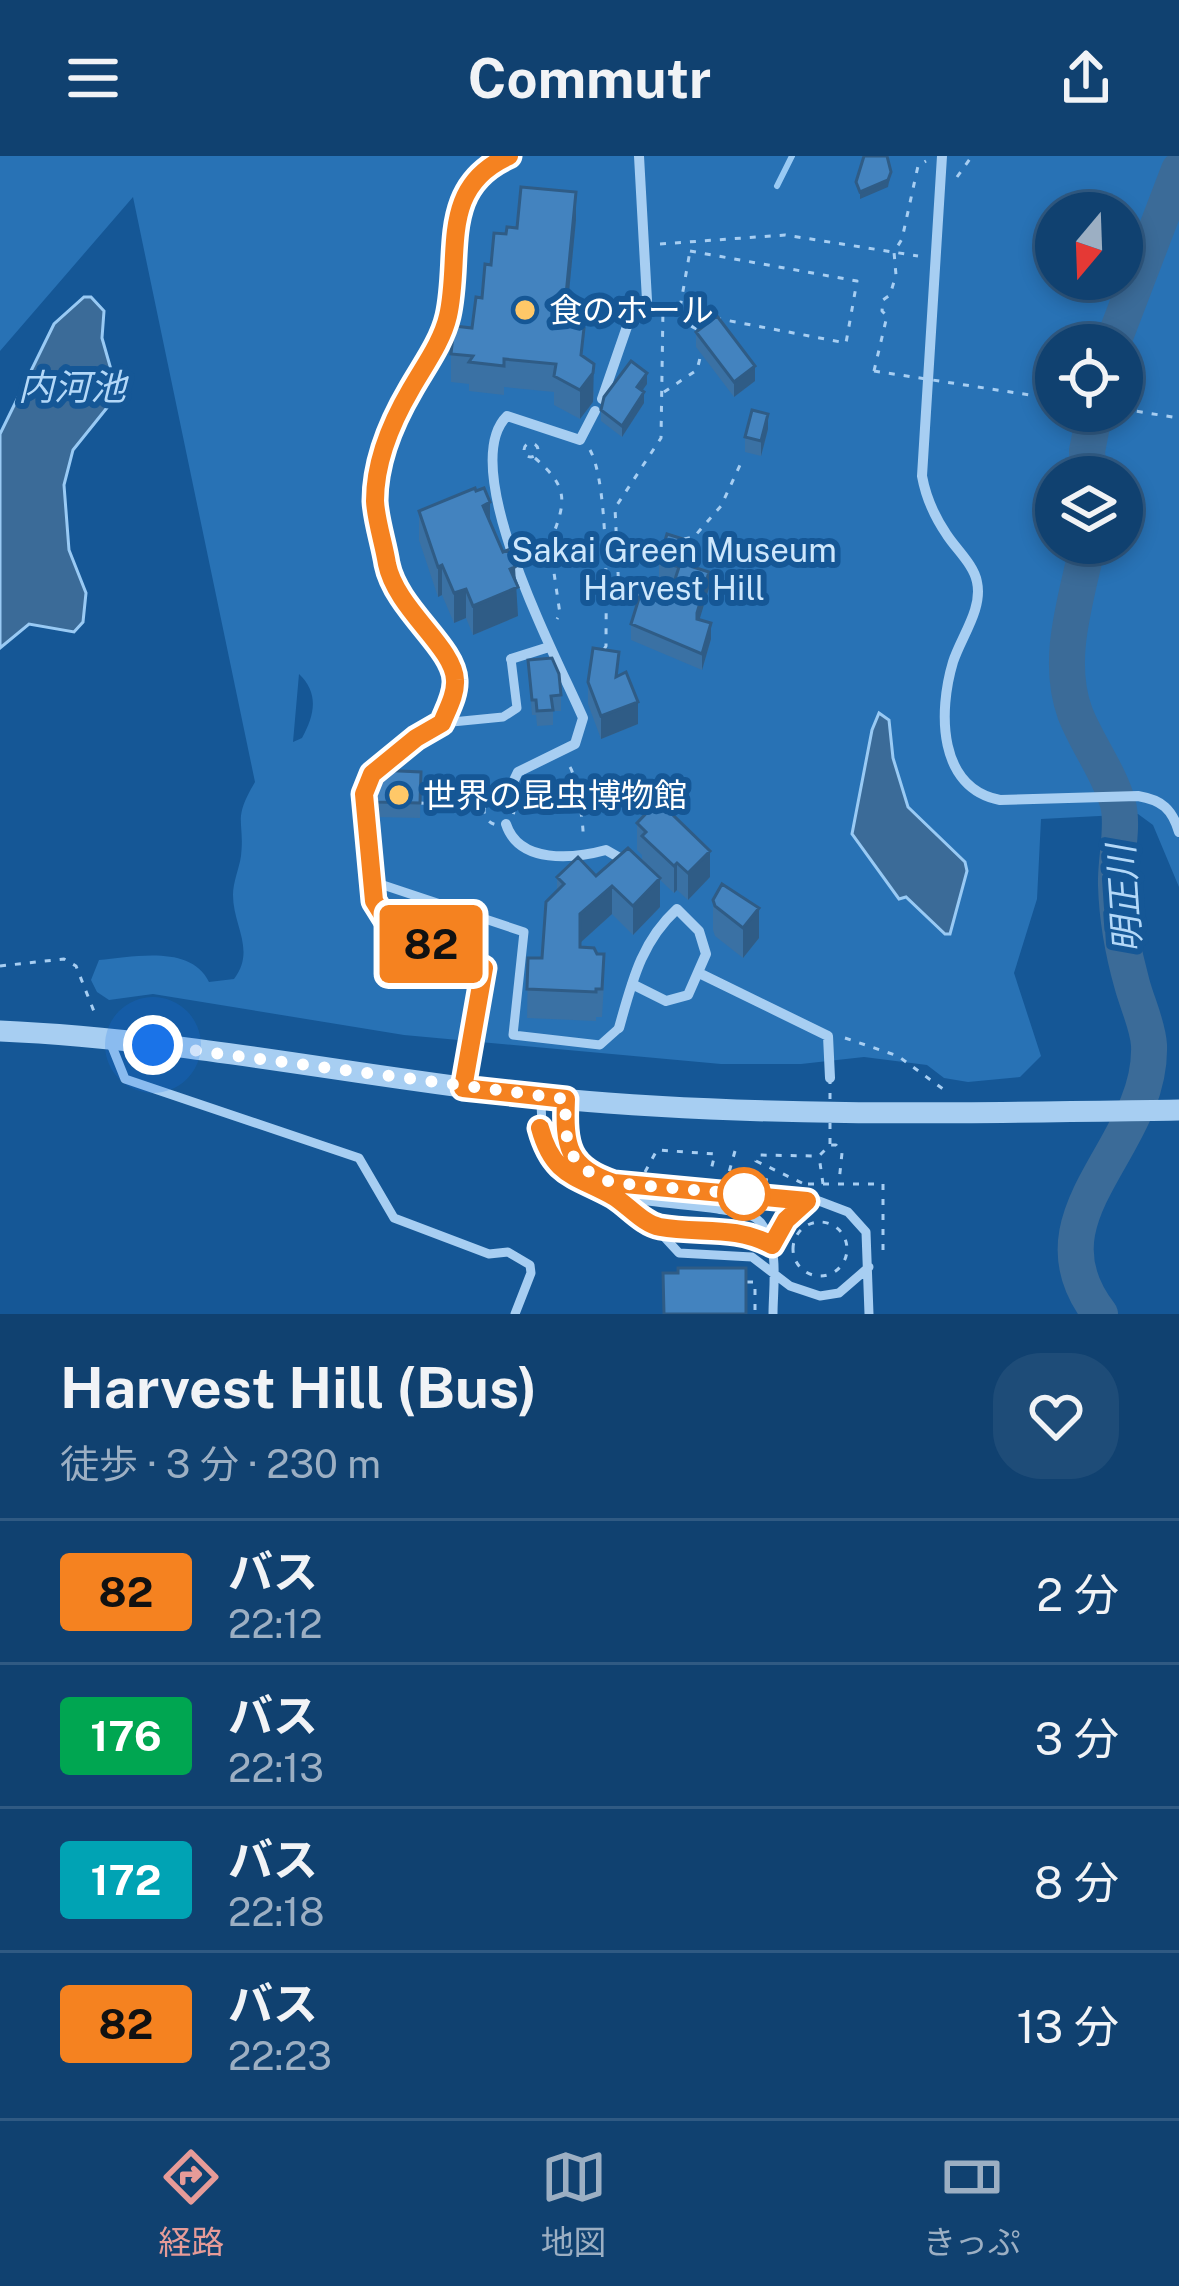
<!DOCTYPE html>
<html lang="ja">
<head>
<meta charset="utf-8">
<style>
	body { margin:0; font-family:"Public Sans","Noto Sans JP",sans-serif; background:#1e4c78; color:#f1f3f6; height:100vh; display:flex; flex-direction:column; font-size:45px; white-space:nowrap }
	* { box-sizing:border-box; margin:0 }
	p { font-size:39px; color:#9cafc3 }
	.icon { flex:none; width:66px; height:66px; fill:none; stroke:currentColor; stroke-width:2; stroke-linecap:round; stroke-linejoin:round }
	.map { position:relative; height:1158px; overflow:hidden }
	.side { display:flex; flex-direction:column; background:#104170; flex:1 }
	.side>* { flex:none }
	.badge { padding:0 24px; border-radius:9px; font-size:42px; line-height:78px }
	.needle { width:78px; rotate:199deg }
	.controls { position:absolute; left:1035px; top:36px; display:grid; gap:24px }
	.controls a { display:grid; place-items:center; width:108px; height:108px; border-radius:50%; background:#104170; box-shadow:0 6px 18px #0003,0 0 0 3px #305a83; font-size:60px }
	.you { position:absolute; width:60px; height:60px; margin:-30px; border:9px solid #fff; border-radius:50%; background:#1a73e8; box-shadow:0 0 0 18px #1a73e833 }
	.map>.badge { position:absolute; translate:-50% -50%; box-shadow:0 0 0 6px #fff }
	.round { display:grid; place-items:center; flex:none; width:126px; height:126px; border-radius:48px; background:#1e4c78 }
	.summary { display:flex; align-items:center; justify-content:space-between; height:204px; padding:0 60px }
	h1 { font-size:57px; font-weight:700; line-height:90px }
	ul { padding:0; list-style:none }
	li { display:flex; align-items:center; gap:36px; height:144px; padding:0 60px; border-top:3px solid #305a83 }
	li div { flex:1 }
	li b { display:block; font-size:45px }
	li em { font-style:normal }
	li .badge { min-width:132px; font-weight:700; text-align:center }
	header { display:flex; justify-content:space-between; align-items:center; height:156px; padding:0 60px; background:#104170; font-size:54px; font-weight:700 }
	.tabs { display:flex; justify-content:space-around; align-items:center; height:168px; border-top:3px solid #305a83; background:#104170; font-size:33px; color:#9cafc3 }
	.tabs a { display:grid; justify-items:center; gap:6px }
	.tabs .active { color:#e69b98 }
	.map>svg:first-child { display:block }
	.green { fill:#2872b5; fill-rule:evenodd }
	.water { fill:#3b6b98; stroke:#99caf4; stroke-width:3 }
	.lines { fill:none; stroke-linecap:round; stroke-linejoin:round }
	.stream { stroke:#99caf4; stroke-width:6 }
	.river { stroke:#3b6b98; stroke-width:36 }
	.path { stroke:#a7cef2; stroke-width:3; stroke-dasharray:6 9; stroke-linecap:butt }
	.service { stroke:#a7cef2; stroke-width:9 }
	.pedestrian { stroke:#a7cef2; stroke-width:10 }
	.tertiary { stroke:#a7cef2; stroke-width:21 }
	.path-bridge { stroke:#a7cef2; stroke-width:3; stroke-dasharray:6 9; stroke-linecap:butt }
	.wall { fill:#3a71a4 }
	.shaded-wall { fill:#2f5c86 }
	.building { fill:#4383bf; stroke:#2f5c86; stroke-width:3 }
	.line-casing { stroke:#fff; stroke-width:27 }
	.line { stroke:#f58220; stroke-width:18 }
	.walk { stroke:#fff; stroke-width:12; stroke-dasharray:0 21.6 }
	.poi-dot { fill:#ffc868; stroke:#155796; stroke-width:4.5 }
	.stop-dot { fill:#fff; stroke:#f58220; stroke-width:6 }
	.labels { text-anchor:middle; stroke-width:12; stroke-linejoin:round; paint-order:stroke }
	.poi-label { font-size:33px; fill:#fff; stroke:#155796; text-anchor:start }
	.park-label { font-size:33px; fill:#cee7fc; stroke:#155796 }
	.water-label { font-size:36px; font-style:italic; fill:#b3d8f8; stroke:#155796 }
</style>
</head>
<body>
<header><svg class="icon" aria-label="menu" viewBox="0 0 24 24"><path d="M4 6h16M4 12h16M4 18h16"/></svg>Commutr<svg class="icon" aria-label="share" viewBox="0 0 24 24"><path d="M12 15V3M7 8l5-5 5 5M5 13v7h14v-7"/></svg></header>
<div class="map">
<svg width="1179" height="1158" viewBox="0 0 1179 1158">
	<rect width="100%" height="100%" fill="#155796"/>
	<!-- green -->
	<path class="green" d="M0,0H1179V731L1153,669L1138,658L1041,663L1037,743L1014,817L1041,900L1020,921L968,926L944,922L927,909L864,901L801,908H721L404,879L153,838L109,844L97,836L91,824L99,804C133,801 191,788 209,826L234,823C256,794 233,770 233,739C233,726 239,713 241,700C245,663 232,665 255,626L133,41L0,195ZM1056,57H1122V123H1056ZM1056,189H1122V255H1056ZM1056,321H1122V387H1056ZM299,518C319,537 315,558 302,582L293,586Z"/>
	<!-- water -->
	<path class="water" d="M84,141H91L104,155L102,182L116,231L114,243L73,294L64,329L69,394L86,437L83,466L74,476L29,468L0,492V278L54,168Z
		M879,557L889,564L893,602L908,651L965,706L967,715L950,778H945L906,741L899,743L852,678L872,574Z"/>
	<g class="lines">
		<!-- stream -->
		<path class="stream" d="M777,30L792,0"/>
		<!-- river -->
		<path class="river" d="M1112,189L1179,14
			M1089,321L1087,295L1095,255
			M1088,387C1077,442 1055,502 1075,557C1087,588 1109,616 1118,648C1124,672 1115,704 1116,729C1117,763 1123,796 1132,828C1137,847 1148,870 1149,889C1153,992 1023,1059 1100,1158"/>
		<!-- path -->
		<path class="path" d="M957,21L972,0
			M660,88L785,79L918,100
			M690,95L857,125L846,187L683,156L680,152Z
			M665,156C680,159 687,171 703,175
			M874,215L887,160L882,155L883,144L890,139L896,119L894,96L902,83L918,10L926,5
			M664,236L697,214L701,198
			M1122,253L1179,262
			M524 294a7 7 0 1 1 14 0a7 7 0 1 1-14 0Z
			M590,294C609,328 606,447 606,490L602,497
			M535,302C568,331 567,344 551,384
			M684,383L694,381L721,350L741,307
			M539 394a10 10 0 1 1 20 0a10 10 0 1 1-20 0Z
			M619,393L668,385
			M552,403L560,458L557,463
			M608,437L668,441
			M619,437L615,352L661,282L663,152
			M570,611C576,620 584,669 583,680
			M484 654a15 15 0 1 1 30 0a15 15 0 1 1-30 0Z
			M421,647L483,653
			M0,810L64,803L76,810L95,858
			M845,882L898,900L947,936
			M735,995L728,1020L769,1024
			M645,1016L657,994L715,998L710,1018
			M802,1027L756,1005L758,999L819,1000
			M808,1028H883V1094
			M823,1028L819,1000L830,989H836L842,997L839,1026
			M793 1093a27 27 0 1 1 54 0a27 27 0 1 1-54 0Z
			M747,1126H755V1158"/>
		<!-- service -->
		<path class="service" d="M442,567C447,554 456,539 455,524C454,489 399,457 389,417C372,343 372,300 411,233C424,210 442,186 448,160C462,99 436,32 509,0
			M374,726L524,776L513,879L600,889L619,872
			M109,883L125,923L359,1002L394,1062L489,1098L508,1096L530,1109L531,1117L515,1158
			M463,932L484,812L389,769L374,745L364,638L372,618L415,582L442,567L503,561L517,552L511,503
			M541,941C538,1052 636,1041 718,1053C732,1056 751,1055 761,1067C780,1090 773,1131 773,1158
			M566,943C564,989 567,1012 614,1027L819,1045L848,1056L866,1076L869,1158
			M613,1040L655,1071L679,1097L752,1101L790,1130L820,1140L839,1137L869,1111
			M655,1071C696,1072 735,1069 771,1089
			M771,1089L786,1063L807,1045"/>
		<!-- pedestrian -->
		<path class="pedestrian" d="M942,0L922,320C926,342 934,360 947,379C956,393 974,409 977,426C983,453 961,481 953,506C938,556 938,632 1000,644L1138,640C1162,644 1172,653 1179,676
			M602,243L631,159L647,144L639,0
			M511,503L549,491
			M506,641L518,616L575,588L583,562C558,504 455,311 507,260L580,284L595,255
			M506,668C519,708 573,703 606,694L627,706
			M699,817L828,880L830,922
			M619,872C632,826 641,786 677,753L699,775L706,798L688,839L666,845L632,828"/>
		<!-- tertiary -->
		<path class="tertiary" d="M0,875C188,883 373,924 560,943C766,962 972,957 1179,954"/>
		<!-- path-bridge -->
		<path class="path-bridge" d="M874,215L1056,243
			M830,922V989"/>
	</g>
	<!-- wall -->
	<path class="wall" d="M576,64L565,170L584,202L594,237L593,246L580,263L554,249V236L504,231V239L469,235V228L451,226V198L472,172L491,109L506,78L517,72Z
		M696,176L755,225L734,241L696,191Z
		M647,228L642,234L644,247L622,281L601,265V254Z
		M768,273L761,300L745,296V281Z
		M419,355L490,367L515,426L518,460L473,479L466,462L454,467L442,439L438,441L419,384Z
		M683,394L698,412L709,432L699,463L711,483L702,514L631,484V468L667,448L674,425L659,421V405Z
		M528,504L561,539V555H553V569L537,570L536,559H532Z
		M619,519L638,568L601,583L588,548V526Z
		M377,614L421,616L420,662L376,661Z
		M677,663L710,721L688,744L677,734L674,737L660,724V751L633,779L612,758L580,787V791L604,827L602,861H596V865L527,862L528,802H542L557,735V721L596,720L642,705V699L637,694V667Z
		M713,744L759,782L743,802L715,780L713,774Z"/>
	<!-- shaded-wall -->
	<path class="shaded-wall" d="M891,16L888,31L860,43V36Z
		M576,36V64L563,199V170Z
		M594,208L593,246L580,263V234Z
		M755,210V225L734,241V226Z
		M647,217V228L637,242V231Z
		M644,236V247L622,281V270Z
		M768,258V273L761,300V285Z
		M490,346V376L483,350Z
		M442,409V439L438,441V411Z
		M515,411L518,460L473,479V450L510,413Z
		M709,416V432L697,472V457Z
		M466,433V462L454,467V437Z
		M711,467V483L702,514V498Z
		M638,546V568L601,583V560Z
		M710,695V721L688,744V717Z
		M677,707V734L674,737V710Z
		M660,722V751L633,779V750Z
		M612,730V758L580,787V758Z
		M759,752V782L743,802V772Z"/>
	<!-- building -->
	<path class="building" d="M864,0H887L891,16L888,24L860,36L856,26Z
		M521,31L576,36L563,170L584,172L581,199L594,208L593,217L580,234L554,220L556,208L504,203V210L469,206L473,200L451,198L454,170L472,172L476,141L482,142L485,108L491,109L494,77L506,78L507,71L517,72Z
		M717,160L755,210L734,226L696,176Z
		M631,205L647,217L637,231L644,236L622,270L601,254L604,241Z
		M752,254L768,258L761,285L745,281Z
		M475,332L476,335L484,332L490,346L483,350L503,396L508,394L512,403L515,411L510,413L518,431L473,450L466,433L454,437L442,409L438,411L419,355Z
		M667,378L683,383L680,393L698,398L693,411L709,416L697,457V463L711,467L702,498L631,468L640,439L667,448L679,411L659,405Z
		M593,492L619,496L616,521L626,516L638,546L601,560L588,526Z
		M552,502L559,518L561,539L551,540L553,554L537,555L536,544H532L528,504Z
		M377,614L421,616L420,647L376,646Z
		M663,640L677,654L673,659L710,695L688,717L677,707L674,710L642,680L646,676L637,667Z
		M628,692L660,722L633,750L612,730L580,758V791L594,792L597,798H604L602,833H596V836L527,833L528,802H542L546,746L564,728L557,721L578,701L596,720Z
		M722,728L759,752L743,772L715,750L713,744Z
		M678,1112H746V1158H664L663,1117H678Z"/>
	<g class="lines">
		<!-- line casing -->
		<g class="line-casing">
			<path id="line" d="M509,0C437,32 462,99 448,160C442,186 424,210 411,233C391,267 375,305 375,345C376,365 384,388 387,408C396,453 454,491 455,524C456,539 447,554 442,567L416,582L372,618L364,638L374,745L389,769L484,812L463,932L566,943C564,989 567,1012 614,1027L807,1045L786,1064L772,1089C734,1069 700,1078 660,1071C643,1068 628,1049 613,1040C575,1019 553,1020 540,972"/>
		</g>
		<!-- line -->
		<use href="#line" class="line"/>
		<!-- walk -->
		<path class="walk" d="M153,889L566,943C564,989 567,1012 614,1027L763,1040L744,1038"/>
	</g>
	<!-- markers -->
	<g class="poi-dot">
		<circle cx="525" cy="154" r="12"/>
		<circle cx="399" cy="639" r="12"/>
	</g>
	<circle class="stop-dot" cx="744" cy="1038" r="24"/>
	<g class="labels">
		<!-- poi labels -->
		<g class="poi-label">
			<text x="549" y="166">食のホール</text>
			<text x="423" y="651">世界の昆虫博物館</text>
		</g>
		<!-- park labels -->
		<g class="park-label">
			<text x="674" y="406">Sakai Green Museum<tspan x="674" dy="38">Harvest Hill</tspan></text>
		</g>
		<!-- water labels -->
		<g class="water-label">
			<text x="72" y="244">内河池</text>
			<text transform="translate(1124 743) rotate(-94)" y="13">明正川</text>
		</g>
	</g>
</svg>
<div class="controls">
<a><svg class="needle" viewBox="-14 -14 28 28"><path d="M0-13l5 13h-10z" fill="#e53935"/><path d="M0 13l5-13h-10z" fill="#9cafc3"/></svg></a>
<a><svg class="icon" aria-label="locate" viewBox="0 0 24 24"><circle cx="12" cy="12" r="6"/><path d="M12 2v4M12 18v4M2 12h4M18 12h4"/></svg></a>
<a><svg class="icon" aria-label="layers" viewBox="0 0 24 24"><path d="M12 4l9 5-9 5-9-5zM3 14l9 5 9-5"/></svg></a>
</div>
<div class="you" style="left:153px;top:889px"></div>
<b class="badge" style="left:431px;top:788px;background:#f58220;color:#111">82</b>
</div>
<section class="side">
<div class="summary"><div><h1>Harvest Hill (Bus)</h1><p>徒歩 · 3 分 · 230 m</p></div><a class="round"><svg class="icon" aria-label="heart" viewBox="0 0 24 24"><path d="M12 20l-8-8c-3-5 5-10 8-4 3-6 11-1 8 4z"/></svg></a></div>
<ul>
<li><span class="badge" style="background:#f58220;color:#111">82</span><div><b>バス</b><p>22:12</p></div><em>2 分</em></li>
<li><span class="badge" style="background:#00a651;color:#fff">176</span><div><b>バス</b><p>22:13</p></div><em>3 分</em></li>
<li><span class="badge" style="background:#00a3b4;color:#fff">172</span><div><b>バス</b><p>22:18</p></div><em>8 分</em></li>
<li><span class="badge" style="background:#f58220;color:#111">82</span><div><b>バス</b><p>22:23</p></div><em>13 分</em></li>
</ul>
</section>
<nav class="tabs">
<a class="active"><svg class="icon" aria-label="directions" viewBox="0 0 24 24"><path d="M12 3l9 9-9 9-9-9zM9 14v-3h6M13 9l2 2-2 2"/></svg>経路</a>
<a><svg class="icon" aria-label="map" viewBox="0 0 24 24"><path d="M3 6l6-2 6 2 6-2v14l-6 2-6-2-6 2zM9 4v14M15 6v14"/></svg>地図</a>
<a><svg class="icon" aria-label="tickets" viewBox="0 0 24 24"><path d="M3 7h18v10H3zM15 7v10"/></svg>きっぷ</a>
</nav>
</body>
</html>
